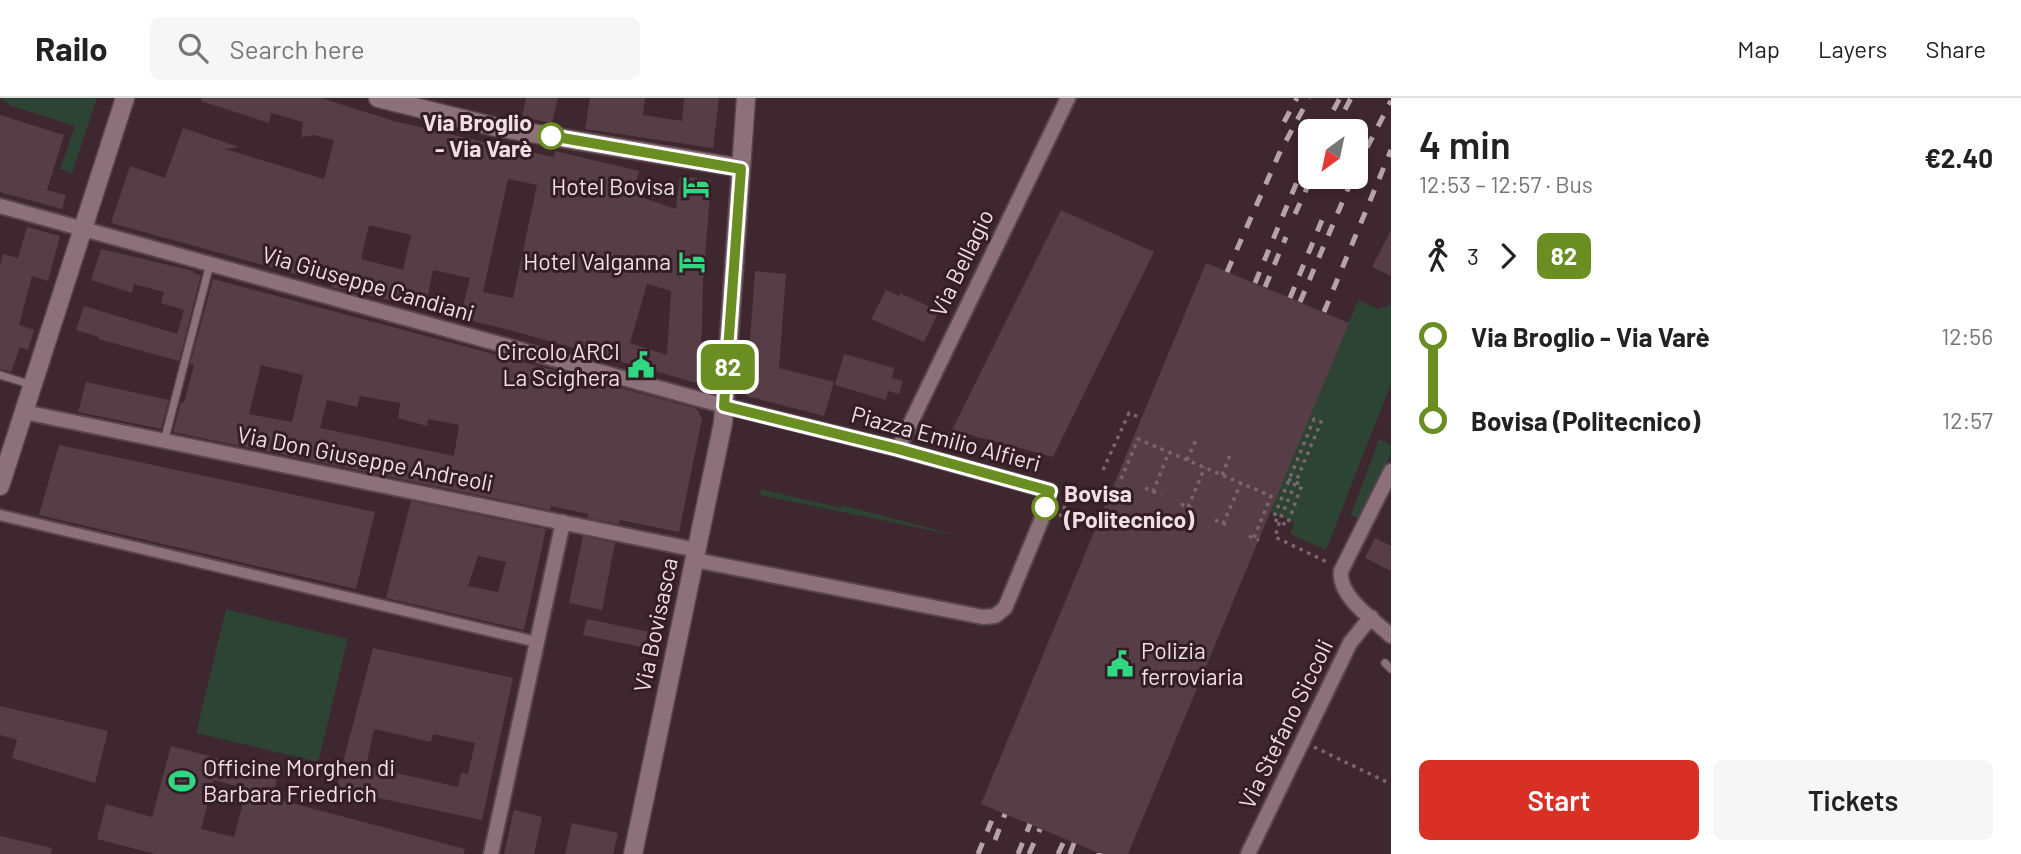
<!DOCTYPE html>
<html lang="en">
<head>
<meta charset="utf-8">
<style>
	body { margin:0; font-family:Barlow,sans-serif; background:#f6f6f6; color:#222; height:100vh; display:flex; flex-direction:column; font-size:26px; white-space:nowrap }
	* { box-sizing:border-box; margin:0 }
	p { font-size:23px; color:#767676 }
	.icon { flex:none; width:38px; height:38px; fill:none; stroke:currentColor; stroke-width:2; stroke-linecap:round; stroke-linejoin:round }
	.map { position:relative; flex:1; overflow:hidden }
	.side { display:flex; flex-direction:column; background:#fff; width:630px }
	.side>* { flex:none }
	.badge { padding:0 14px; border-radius:10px; font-size:24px; line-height:46px }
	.needle { width:46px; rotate:213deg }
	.controls { position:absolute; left:1298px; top:21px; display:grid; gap:14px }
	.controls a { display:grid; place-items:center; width:70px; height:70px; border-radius:10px; background:#fff; box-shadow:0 4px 10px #0003; font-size:35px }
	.map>.badge { position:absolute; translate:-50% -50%; box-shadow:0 0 0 4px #fff }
	.legs { display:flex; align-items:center; gap:10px; height:77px; padding:0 28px; font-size:23px }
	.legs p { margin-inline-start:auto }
	.summary { display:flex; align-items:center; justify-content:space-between; height:119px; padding:0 28px }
	h1 { font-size:38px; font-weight:600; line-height:52px }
	.primary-button { display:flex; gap:14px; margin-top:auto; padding:14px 28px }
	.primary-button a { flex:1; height:80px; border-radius:10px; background:#d93025; color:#fff; font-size:28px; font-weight:600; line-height:80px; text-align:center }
	.primary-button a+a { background:#f6f6f6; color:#222 }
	ul { padding:0 28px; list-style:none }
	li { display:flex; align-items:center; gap:24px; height:84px; font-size:26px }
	li i { display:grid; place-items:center; width:10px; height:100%; margin:0 9px; background:currentColor }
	li i::after { content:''; width:18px; height:18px; margin:-9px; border:5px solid; border-radius:50%; background:#fff }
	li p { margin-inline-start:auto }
	li:first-child i { background:linear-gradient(#0000 50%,currentColor 0) }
	li:last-child i { background:linear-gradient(currentColor 50%,#0000 0) }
	header { display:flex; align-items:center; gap:42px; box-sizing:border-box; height:98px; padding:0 35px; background:#fff; border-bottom:2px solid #e0e0e0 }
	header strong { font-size:33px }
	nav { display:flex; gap:38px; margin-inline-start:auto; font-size:24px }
	.search { width:490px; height:63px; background:#f6f6f6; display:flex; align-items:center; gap:18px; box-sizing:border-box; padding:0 24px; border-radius:10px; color:#767676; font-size:26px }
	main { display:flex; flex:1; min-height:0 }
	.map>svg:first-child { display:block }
	.green { fill:#2d4334 }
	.building { fill:#573e46; fill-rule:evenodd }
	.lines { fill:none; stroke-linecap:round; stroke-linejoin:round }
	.service-casing { stroke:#59454c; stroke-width:10 }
	.pedestrian-casing { stroke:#59454c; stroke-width:14 }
	.minor-casing { stroke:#59454c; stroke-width:18 }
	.tertiary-casing { stroke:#59454c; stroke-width:21 }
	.path { stroke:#7a666d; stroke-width:3.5; stroke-dasharray:3.5 5; stroke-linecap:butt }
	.service { stroke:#8d717a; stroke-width:7 }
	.pedestrian { stroke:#8d717a; stroke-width:10 }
	.minor { stroke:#8d717a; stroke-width:14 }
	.tertiary { stroke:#8d717a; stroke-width:18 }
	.rail { stroke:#b6a3a9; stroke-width:5; stroke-dasharray:12 12; stroke-linecap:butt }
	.line-1-casing { stroke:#fff; stroke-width:16 }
	.line-1 { stroke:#6b8e23; stroke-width:10 }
	.stop-1-dot { fill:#fff; stroke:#6b8e23; stroke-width:3.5 }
	.labels { text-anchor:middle; stroke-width:6; stroke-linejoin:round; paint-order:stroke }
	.stop-label { font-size:23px; font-weight:bold; fill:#efdfe4; stroke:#341d25; text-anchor:end }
	.poi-label { font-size:23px; fill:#efdfe4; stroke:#341d25; text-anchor:end }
	.street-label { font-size:23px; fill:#efdfe4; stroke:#341d25 }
</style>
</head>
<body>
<header>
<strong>Railo</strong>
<div class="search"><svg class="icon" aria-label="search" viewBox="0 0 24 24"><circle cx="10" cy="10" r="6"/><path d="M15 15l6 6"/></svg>Search here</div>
<nav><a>Map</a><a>Layers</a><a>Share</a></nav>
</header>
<main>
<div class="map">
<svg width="1391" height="756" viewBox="0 0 1391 756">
	<rect width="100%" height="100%" fill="#3e272f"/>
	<!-- green -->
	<path class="green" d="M0,0H97L72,75L60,71L75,28L11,8Z
		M1358,202L1378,211L1391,206V286L1326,452L1290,436L1294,425L1270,414Z
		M1379,341L1391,347V356L1359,421L1351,417Z
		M761,391L841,410L842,407L963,439L760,397Z
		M226,511L348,541L318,664L196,635Z"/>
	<!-- building -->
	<path class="building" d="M201,0H321L394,23L501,48L554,59L555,53L639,73L632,96L676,111L680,78L711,82L703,184L702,231L697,285L506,231L460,220L470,180L433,172L425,210L331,189L332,186L111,125L130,68L165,80L183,30L239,49L225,51L324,81L334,42L314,37L301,39L303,24L271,15L269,25L201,3ZM508,81L537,87L513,200L483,194ZM369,127L411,137L403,172L361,161ZM647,186L671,193L667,257L630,245Z
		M526,0H558L552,25L522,19Z
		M590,0H645L643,17L682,23L684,0H719L713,50L585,31Z
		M0,17L64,37L47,92L66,97L62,111L0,94Z
		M1061,112L1154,154L1053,359L952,332Z
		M27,129L60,138L48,183L32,178L19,227L34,232L28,252L20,249L11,274L0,271V168L3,156L18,160Z
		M1391,132V178L1372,169Z
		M101,151L194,173L193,175L201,177L179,263L98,241L99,239L76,232L84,208L177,236L184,212L161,205L164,194L134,186L132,195L91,182Z
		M1206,165L1349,225L1128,756H1101L981,706Z
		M755,173L786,176L779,270L834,284L824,318L746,298Z
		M213,181L695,310L699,314L702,321L679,434L620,422L619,426L587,420L588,416L551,408L550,412L173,334L181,304L184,305L194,267L190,266ZM261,267L303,277L292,324L249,316ZM360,298L400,305L398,320L427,328L428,321L459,327L454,358L320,330L327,302L357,309Z
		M886,192L899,198L900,195L939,213L924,244L871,221Z
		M844,256L894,270L892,280L903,283L899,296L888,293L886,302L835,287Z
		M86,284L169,302L161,331L78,314Z
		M59,347L375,414L356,491L39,417Z
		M411,403L546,431L524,532L386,500ZM478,458L506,464L498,494L468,488Z
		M583,438L615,445L602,512L569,505Z
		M1375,440L1391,448V473L1365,460Z
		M587,521L650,534L646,550L583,537Z
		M373,550L513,580L482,722L336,691ZM374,631L431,644L433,636L475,645L468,676L461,675L458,689L366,668Z
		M0,608L108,633L95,685L12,660L17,642L0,637Z
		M171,648L278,676L273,700L465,751L464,756H155L97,741L106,706L152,719ZM214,682L247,691L234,739L201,731Z
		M514,712L542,719L534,756H504Z
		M572,725L618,735L613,756H565Z
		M0,738L52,750L51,756H0Z"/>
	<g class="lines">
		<!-- service casing -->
		<g class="service-casing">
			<path id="service" d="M0,277L32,287
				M164,344L210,166
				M1385,565L1391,571"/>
		</g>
		<!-- pedestrian casing -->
		<g class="pedestrian-casing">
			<path id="pedestrian" d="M0,417L537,544"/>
		</g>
		<!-- minor casing -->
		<g class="minor-casing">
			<path id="minor" d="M0,108L706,303L898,351L1050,393L1041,423L1005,510L995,518L983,519L695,462
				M24,314L697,452
				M898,351L1068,0
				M1391,373L1341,473C1338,499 1373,521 1391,538
				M491,756L563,424
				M1248,756L1350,545L1371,519"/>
		</g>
		<!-- tertiary casing -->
		<g class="tertiary-casing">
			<path id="tertiary" d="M378,0L496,29L741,70
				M0,388L125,0
				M633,756L723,325L746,0"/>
		</g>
		<!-- path -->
		<path class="path" d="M1187,362L1196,342
			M1103,372L1129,315L1141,320
			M1222,377L1230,357
			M1121,381L1138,341L1271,398L1254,440
			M1288,381L1302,387L1287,427L1273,421L1314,321L1321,324L1281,419L1275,439L1327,464
			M1145,390L1161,397
			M1153,394L1169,354
			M1181,406L1196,412
			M1188,409L1205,369
			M1060,419L1065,408
			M1215,422L1229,428
			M1223,426L1241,385
			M1249,438L1259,442
			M1314,649L1391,686"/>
		<!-- service -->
		<use href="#service" class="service"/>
		<!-- pedestrian -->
		<use href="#pedestrian" class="pedestrian"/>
		<!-- minor -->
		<use href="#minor" class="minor"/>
		<!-- tertiary -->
		<use href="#tertiary" class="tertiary"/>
		<!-- rail -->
		<path class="rail" d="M1284,24L1297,0
			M1322,33L1340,0
			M1334,33L1351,0
			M1356,71L1391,3
			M1295,116L1312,79
			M1227,174L1279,56L1309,0
			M1255,185L1311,50
			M1265,189L1286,139
			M1290,200L1322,122
			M1300,204L1353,79
			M1324,214L1391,52
			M995,742L1005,716
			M978,756L996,712
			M1018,756L1030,726
			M1029,756L1040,731
			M1058,756L1065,741
			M1070,756L1074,745
			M1099,756V755"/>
	</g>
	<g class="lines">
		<!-- line-1 casing -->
		<g class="line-1-casing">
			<path id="line-1" d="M551,38L741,71L724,308L898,351L1050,393L1045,409"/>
		</g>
		<!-- line-1 -->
		<use href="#line-1" class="line-1"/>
	</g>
	<!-- icons -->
	<defs>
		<g id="hotel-bare" transform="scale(2.1)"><path d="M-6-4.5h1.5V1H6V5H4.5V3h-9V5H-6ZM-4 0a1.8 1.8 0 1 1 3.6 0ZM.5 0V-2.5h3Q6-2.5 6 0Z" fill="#2fd883" stroke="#341d25" stroke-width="2.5" paint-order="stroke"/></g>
		<g id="civic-bare" transform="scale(2.1)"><path d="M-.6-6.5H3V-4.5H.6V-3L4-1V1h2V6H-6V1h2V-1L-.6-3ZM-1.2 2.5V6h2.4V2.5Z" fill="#2fd883" stroke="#341d25" stroke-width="2.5" paint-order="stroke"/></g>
		<g id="stadium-bare" transform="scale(2.1)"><path d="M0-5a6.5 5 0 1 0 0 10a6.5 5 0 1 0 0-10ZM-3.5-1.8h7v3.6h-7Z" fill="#2fd883" stroke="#341d25" stroke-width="2.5" paint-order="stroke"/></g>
	</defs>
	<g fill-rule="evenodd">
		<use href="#hotel-bare" x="696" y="89"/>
		<use href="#hotel-bare" x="692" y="164"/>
		<use href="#civic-bare" x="641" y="267"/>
		<use href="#civic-bare" x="1120" y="566"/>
		<use href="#stadium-bare" x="182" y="683"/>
	</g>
	<!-- markers -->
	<g class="stop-1-dot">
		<circle cx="551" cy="38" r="12"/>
		<circle cx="1045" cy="409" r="12"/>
	</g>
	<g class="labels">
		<!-- stop labels -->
		<g class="stop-label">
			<text x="532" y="33">Via Broglio<tspan x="532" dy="26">- Via Varè</tspan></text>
			<text x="1064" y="404" text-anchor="start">Bovisa<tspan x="1064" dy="26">(Politecnico)</tspan></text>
		</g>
		<!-- poi labels -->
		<g class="poi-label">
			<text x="675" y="97">Hotel Bovisa</text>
			<text x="671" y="172">Hotel Valganna</text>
			<text x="620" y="262">Circolo ARCI<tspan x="620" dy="26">La Scighera</tspan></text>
			<text x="1141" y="561" text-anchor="start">Polizia<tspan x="1141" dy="26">ferroviaria</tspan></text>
			<text x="203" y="678" text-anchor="start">Officine Morghen di<tspan x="203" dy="26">Barbara Friedrich</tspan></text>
		</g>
		<!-- street labels -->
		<g class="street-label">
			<text transform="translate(962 165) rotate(-64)" y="8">Via Bellagio</text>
			<text transform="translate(368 186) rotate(16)" y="8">Via Giuseppe Candiani</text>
			<text transform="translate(946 341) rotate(15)" y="8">Piazza Emilio Alfieri</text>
			<text transform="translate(365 361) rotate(11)" y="8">Via Don Giuseppe Andreoli</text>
			<text transform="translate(656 527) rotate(-78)" y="8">Via Bovisasca</text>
			<text transform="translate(1286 626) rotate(-64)" y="8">Via Stefano Siccoli</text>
		</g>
	</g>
</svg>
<div class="controls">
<a><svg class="needle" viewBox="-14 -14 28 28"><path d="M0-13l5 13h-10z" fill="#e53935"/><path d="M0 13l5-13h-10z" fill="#767676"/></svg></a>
</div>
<b class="badge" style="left:728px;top:269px;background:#6b8e23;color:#fff">82</b>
</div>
<section class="side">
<div class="summary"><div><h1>4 min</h1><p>12:53 – 12:57 · Bus</p></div><b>€2.40</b></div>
<div class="legs"><svg class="icon" aria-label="walk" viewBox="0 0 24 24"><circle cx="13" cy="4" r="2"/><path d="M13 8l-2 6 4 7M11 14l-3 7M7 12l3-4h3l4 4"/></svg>3<svg class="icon" aria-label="forward" viewBox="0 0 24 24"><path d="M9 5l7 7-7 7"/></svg><b class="badge" style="background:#6b8e23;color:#fff">82</b></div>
<ul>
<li><i style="color:#6b8e23"></i><b>Via Broglio - Via Varè</b><p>12:56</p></li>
<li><i style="color:#6b8e23"></i><b>Bovisa (Politecnico)</b><p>12:57</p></li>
</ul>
<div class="primary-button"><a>Start</a><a>Tickets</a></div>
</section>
</main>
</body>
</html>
